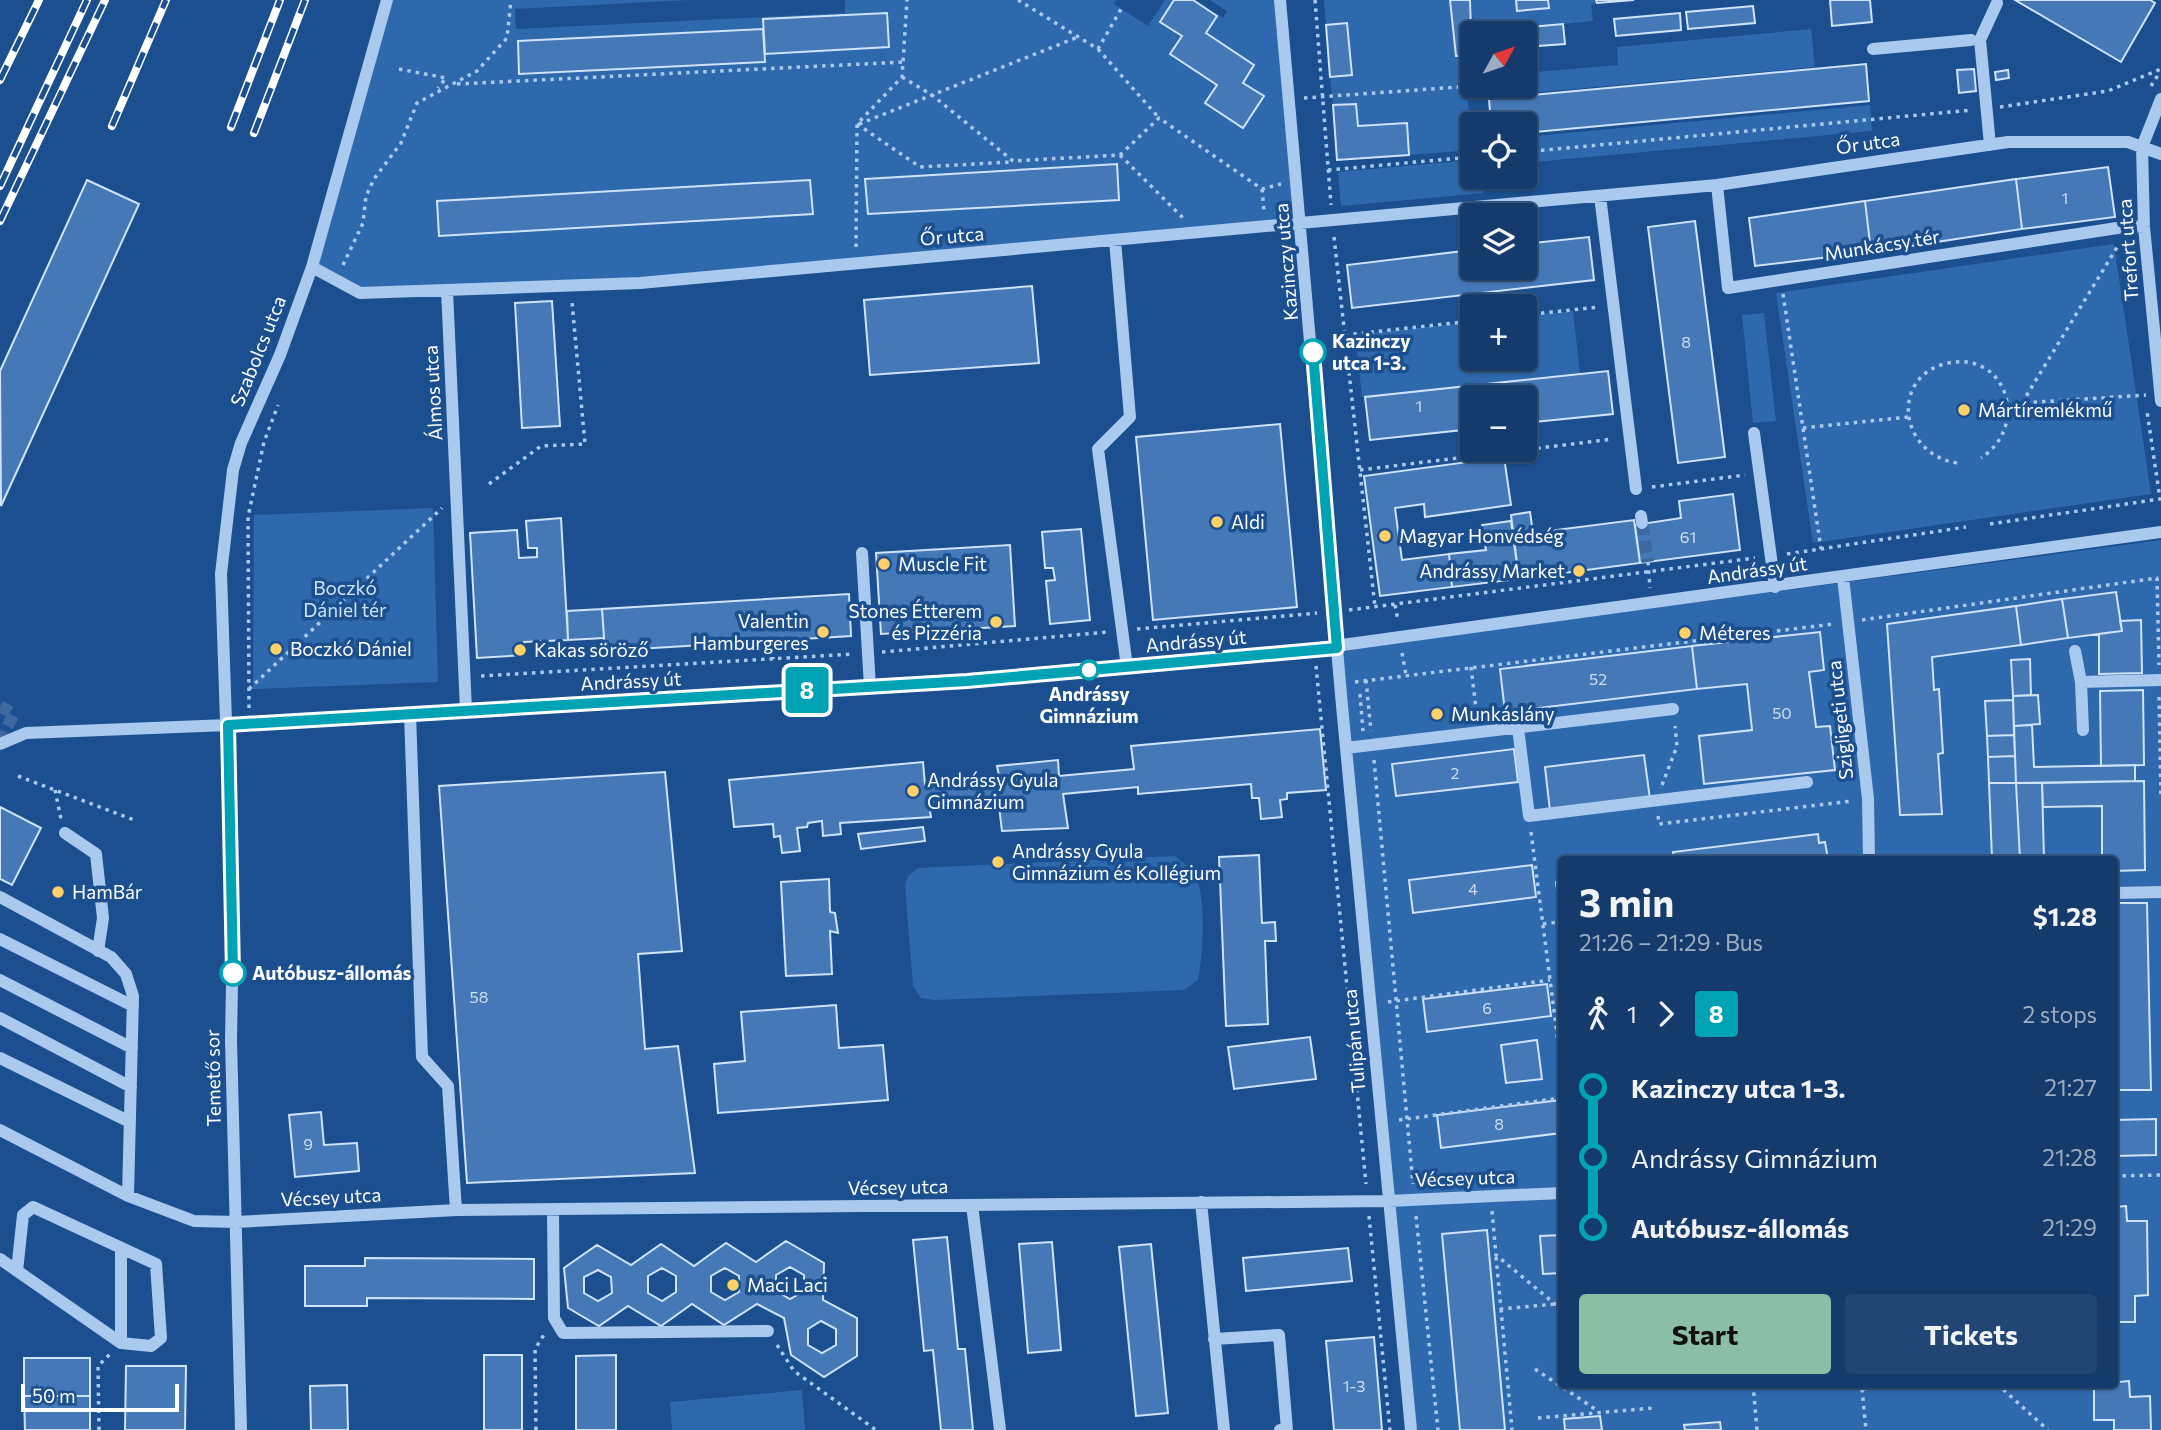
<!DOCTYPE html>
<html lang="en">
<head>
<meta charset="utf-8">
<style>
	body { margin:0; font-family:Commissioner,sans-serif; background:#214673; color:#f1f3f6; height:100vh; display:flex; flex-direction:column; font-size:26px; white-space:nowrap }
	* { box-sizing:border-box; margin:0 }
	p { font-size:23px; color:#9dadc1 }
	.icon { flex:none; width:38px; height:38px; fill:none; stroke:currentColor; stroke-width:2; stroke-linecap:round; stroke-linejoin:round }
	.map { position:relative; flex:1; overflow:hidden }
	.panel { position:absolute; left:1558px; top:856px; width:560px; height:532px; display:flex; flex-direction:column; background:#143b6b; border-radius:7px; box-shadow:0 2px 5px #0004,0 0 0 2px #33557e }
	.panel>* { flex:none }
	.badge { padding:0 14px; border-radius:5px; font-size:24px; line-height:46px }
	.needle { width:46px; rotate:50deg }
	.buttons { position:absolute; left:1460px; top:21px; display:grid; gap:14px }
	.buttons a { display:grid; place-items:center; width:77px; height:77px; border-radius:7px; background:#143b6b; box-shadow:0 2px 5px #0004,0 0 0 2px #33557e; font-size:35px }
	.scale { position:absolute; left:21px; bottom:18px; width:158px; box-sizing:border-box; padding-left:7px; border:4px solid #fff; border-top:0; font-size:19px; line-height:24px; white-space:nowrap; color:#fff; -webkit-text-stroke:5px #1b4f8f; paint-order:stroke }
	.map>.badge { position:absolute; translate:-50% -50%; box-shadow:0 0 0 4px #fff }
	.legs { display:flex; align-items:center; gap:10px; height:77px; padding:0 21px; font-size:23px }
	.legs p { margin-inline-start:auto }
	.overview { display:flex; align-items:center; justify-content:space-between; height:119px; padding:0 21px }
	h1 { font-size:38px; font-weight:700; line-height:52px }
	.action { display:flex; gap:14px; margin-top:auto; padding:14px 21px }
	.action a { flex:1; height:80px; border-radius:7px; background:#8abfa5; color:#111; font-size:28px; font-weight:700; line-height:80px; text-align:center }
	.action a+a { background:#214673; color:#f1f3f6 }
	ul { padding:0 21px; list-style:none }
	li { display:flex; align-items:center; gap:24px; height:70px; font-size:26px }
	li i { display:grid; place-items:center; width:10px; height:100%; margin:0 9px; background:currentColor }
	li i::after { content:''; width:18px; height:18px; margin:-9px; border:5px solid; border-radius:50%; background:#143b6b }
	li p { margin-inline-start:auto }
	li:first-child i { background:linear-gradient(#0000 50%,currentColor 0) }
	li:last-child i { background:linear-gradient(currentColor 50%,#0000 0) }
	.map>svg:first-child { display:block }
	.green { fill:#2e69ad; fill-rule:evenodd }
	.building { fill:#4478b7; stroke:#cfe3fa; stroke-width:2; fill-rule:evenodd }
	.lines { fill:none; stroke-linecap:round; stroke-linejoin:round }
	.minor-tunnel { stroke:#3d69a0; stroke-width:12; stroke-dasharray:12 6; stroke-linecap:butt }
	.path { stroke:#a9c9ee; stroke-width:3.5; stroke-dasharray:3.5 5; stroke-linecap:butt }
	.minor { stroke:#a9c9ee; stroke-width:12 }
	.rail-casing { stroke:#fff; stroke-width:8 }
	.rail { stroke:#1b4f8f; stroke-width:5; stroke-dasharray:16; stroke-linecap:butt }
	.line-1-casing { stroke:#fff; stroke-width:16 }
	.line-1 { stroke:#00a3b4; stroke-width:10 }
	.stop-1-dot { fill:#fff; stroke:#00a3b4; stroke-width:3.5 }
	.poi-dot { fill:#ffd166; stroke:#1b4f8f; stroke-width:2.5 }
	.labels { text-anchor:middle; stroke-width:7; stroke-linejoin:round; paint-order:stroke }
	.number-label { font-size:16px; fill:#d0dded }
	.street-label { font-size:19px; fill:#fff; stroke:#1b4f8f }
	.stop-label { font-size:19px; font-weight:bold; fill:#fff; stroke:#1b4f8f; text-anchor:start }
	.poi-label { font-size:19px; fill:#fff; stroke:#1b4f8f; text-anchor:start }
	.park-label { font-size:19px; fill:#cfe3fa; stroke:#1b4f8f }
</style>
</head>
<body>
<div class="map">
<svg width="2161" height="1430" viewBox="0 0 2161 1430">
	<rect width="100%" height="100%" fill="#1b4f8f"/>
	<!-- green -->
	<path class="green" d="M390,0H689L515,9L516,29L845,13V0H1116L1114,4L1148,26L1165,0H1174L1160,22L1182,36L1170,54L1217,85L1205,103L1243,128V83L1254,65L1206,33L1217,16L1193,0L1223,18L1227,11L1210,0H1277L1299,221L640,280L361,290L316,266ZM1116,164L1118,200L868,214L866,178ZM810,180L812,214L440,236L438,201Z
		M1324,0H1450L1456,56L1464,55L1472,150L1409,155L1407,123L1358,126L1356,104L1333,105L1330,77L1352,75L1347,24L1326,25Z
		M1471,0H1516L1517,11L1548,0H1596L1597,3L1591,4L1593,21L1474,33Z
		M1811,29L1815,67L1497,96L1496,86H1524V73L1618,65L1617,47Z
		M1870,105L1872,131L1524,163V137Z
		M1472,160V177H1483L1484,193L1341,206L1338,172Z
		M2114,244L2151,494L1813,543L1776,293Z
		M1573,311L1580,374L1362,397L1355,335L1472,322V359H1524V316Z
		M1764,313L1776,421L1753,423L1742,315Z
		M433,508L438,682L253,689L254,515Z
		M2161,540V1430H1414L1340,650ZM1561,859H2114V1384H1561Z
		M1175,856C1183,863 1193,869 1197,880C1206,902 1203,956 1198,980L1184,990L935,1000L921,998L913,986L905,885L908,876L918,868Z
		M802,1390L805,1430H672L670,1402Z"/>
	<!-- building -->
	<path class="building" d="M1174,0H1193L1217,16L1206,33L1254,65L1243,83L1264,96L1243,128L1205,103L1217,85L1170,54L1182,36L1160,22Z
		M1450,0H1470L1472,55L1456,56Z
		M1516,0H1548L1549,8L1517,11Z
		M1596,0H1634L1597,3Z
		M1830,0H1870L1872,22L1832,26Z
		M2015,0H2150L2155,3L2121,62Z
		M1753,6L1755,23L1688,29L1686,12Z
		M887,13L889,47L765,54L763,19Z
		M1680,13L1681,30L1616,36L1614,19Z
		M1347,23L1352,75L1330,77L1326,25Z
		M1563,24L1565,44L1524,47V33H1496L1495,30Z
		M763,29L765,62L519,74L518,41Z
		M1866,64L1869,101L1524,133V124H1491L1489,99Z
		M1974,69L1976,91L1959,93L1957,70Z
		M2008,70L2009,78L1996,80L1995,72Z
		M1356,104L1358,126L1407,123L1409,155L1337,160L1333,105Z
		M1117,164L1119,200L868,214L865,179Z
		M2108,167L2115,217L2022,229L2016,179Z
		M2016,179L2022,229L1871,252L1865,201Z
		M87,180L139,204L1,506L0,371Z
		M810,180L813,214L439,236L437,201Z
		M1865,201L1871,252L1755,266L1749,218Z
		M1695,221L1725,457L1678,463L1648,227Z
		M1589,237L1594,280L1352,308L1347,265L1472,250V268H1524V244Z
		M1032,286L1039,363L870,375L864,300Z
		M552,301L560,426L522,428L515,303Z
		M1608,371L1613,414L1524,423V397H1472V429L1370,440L1365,397Z
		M1280,424L1297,607L1153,620L1136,437Z
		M1504,457L1511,505L1425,517L1424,504L1395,508L1402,560L1449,554L1452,587L1380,596L1364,476Z
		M1733,494L1740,550L1640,563L1635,525L1681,518L1679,501Z
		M1530,512L1533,533L1634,520L1640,563L1519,579L1511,515Z
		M561,518L568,640L524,642L525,655L477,658L470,533L517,530L519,558L537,557V548H528L526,521Z
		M1511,521L1519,579L1452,587L1449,554L1486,550L1482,525Z
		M1081,529L1090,620L1050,624L1046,581L1055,580L1053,568H1045L1042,532Z
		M1010,545L1015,626L881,634L876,553Z
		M2116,592L2122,631L2068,638L2062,599Z
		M849,594L851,636L605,651L602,609Z
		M2062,599L2068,638L2021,645L2016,606Z
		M2016,606L2021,645L1932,657L1934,690L1939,689L1943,753L1938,754L1942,814L1900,815L1887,624Z
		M602,609L604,638L568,640L567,611Z
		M2141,620L2142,673L2099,674V634L2122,631L2120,621Z
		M1820,632L1824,670L1809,672L1816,727L1830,726L1835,770L1704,784L1699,736L1752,730L1747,684L1697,689L1692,646Z
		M1692,646L1697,689L1505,712L1500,669Z
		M2030,659L2031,695L2013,696L2011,660Z
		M2143,690L2144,765L2101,766L2100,691Z
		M2038,695L2040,724L2014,726L2013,696Z
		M2013,700L2014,735L1987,736L1985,701Z
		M2032,725L2034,767L2135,765V781L2016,783L2014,726Z
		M1320,729L1326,790L1287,793V799L1280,800L1282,817L1261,819L1259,798H1252L1251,784L1138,794V787L1063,794L1068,828L1002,831L999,806L930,811L931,817L840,823L841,834L823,836L822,821L808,823L807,827L797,828L800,851L782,853L780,836L774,837L773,824L734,827L729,780L923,762L925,785L1000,781L997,766L1058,760L1059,776L1134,769L1131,746Z
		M2014,735L2015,756L1988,757L1987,736Z
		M1514,749L1518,782L1396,796L1392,764Z
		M1644,755L1650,799L1550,811L1545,767Z
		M2015,756L2016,783H1989L1988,757Z
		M665,772L682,951L638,954L645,1049L678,1046L695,1173L467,1183L439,786Z
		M2144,781L2145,870L2114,871V859H2102V806L2043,807L2042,783Z
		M1989,783H2016L2020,859H1992Z
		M2016,783H2042L2044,859H2080H2020Z
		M0,807L41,828L12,885L0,879Z
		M923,827L925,841L861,849L858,834Z
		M1818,834L1819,843L1825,842L1828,859H1674L1673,852Z
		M1259,855L1262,923L1275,922L1276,941H1265L1268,1024L1226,1026L1219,857Z
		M1532,865L1536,897L1413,913L1409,880Z
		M829,879L830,912L835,913L838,933L830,931L832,974L786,976L781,882Z
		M1561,881V898H1558L1556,882Z
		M2114,903H2147L2151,1090H2114Z
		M1547,984L1551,1016L1427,1032L1423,999Z
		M836,1005L839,1048L883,1045L888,1100L718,1113L714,1064L745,1061L741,1012Z
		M1310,1037L1316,1079L1234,1089L1228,1047Z
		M1537,1040L1542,1079L1506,1083L1501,1045Z
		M1561,1100V1133L1441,1148L1437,1115Z
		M321,1112L324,1145L357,1143L359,1171L295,1177L289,1115Z
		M2156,1119V1155L2114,1156V1120Z
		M2126,1206L2127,1221H2147L2148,1295L2135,1296V1322H2114V1207Z
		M1487,1230L1505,1430H1460L1442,1234Z
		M1561,1235V1273L1543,1274L1540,1236Z
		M947,1237L958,1349H965L973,1430H941L933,1350L924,1351L913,1240Z
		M786,1241L824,1263L823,1300L857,1318V1356L824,1377L791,1355L784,1318L757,1304L724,1325L692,1304L661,1326L628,1306L599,1326L568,1308L564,1268L597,1245L631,1265L661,1244L694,1266L726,1243L756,1262ZM790,1267L804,1275V1291L790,1299L776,1291V1275ZM662,1268L676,1276V1292L662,1301L648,1293V1276ZM725,1268L739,1276V1292L725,1300L711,1292V1276ZM598,1270L611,1277L612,1293L598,1301L584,1293V1277ZM821,1321L836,1329V1345L822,1353L808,1345V1329Z
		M1052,1242L1061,1350L1028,1353L1019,1244Z
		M1151,1244L1168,1413L1136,1416L1119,1247Z
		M1348,1248L1352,1281L1246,1291L1243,1258Z
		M365,1258L534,1259V1299L367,1298V1306H305V1266H365Z
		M1374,1337L1382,1430H1334L1326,1341Z
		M484,1355H522V1430H484Z
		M616,1355V1430H576V1356Z
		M24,1358H90V1396H24Z
		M126,1366H186L185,1430H125Z
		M2129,1381L2130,1397L2150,1396L2151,1430H2114V1420H2094V1384Z
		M347,1385L348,1430H311L310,1386Z
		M24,1396H90V1430H25Z
		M1600,1416L1602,1430H1565L1564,1419Z
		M1720,1422L1721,1430H1685L1684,1425Z"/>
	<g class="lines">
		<!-- minor-tunnel -->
		<path class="minor-tunnel" d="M1642,523L1648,562
			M0,706L14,714L0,740"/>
		<!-- path -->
		<path class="path" d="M1018,0L1098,49L1121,9
			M1315,0L1331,205
			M1098,49L1159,118
			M399,69L446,78L438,88
			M902,77L932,95L1013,161L1120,155L1159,118L1262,189L1281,184
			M457,84L903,62
			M2151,86L2160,72
			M1304,98L1473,86
			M2000,107L2108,91L2161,69
			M857,124L920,167L1011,162
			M859,124L1078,37
			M1524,152L1972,110
			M1120,155L1183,218
			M1328,170L1472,157
			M1262,189L1264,212
			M1334,237L1375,607
			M856,247L857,124L902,77L907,0
			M343,265L363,223L366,196L374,179L401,143L417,103L477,71L507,38L511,0
			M1783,294L1821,549
			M1524,315L1599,307
			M1345,335L1472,321
			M2022,403L2119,244
			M2009,408L2022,403L2146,395
			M1803,428L1908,417
			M1957,463C1899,454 1889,376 1948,363C2007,351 2030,426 1981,458
			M1360,470L1613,439
			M489,484L541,446L585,444L572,302
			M1652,487L1745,475
			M1990,524L2160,499L2147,411
			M1787,554L1966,527
			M1648,562L1650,588
			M1395,605L1398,621
			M1349,610L1755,558
			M1862,620L2157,578L2159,665
			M1137,629L1317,613
			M772,640L773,659
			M882,652L1108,632
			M1402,653L1406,675
			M1316,666L1366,1184
			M1471,667L1477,717
			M481,676L854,654
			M1366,680L1371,731
			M1355,682L1834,624
			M249,689L442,508
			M1360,694L1363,731
			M2159,697L2161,796
			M249,708L248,517L264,442L278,405
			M1374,760L1413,1184
			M18,776L134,820
			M1662,785L1677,746L1675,726
			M55,790L61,819
			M1658,816L1659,824L1852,801
			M1531,832L1561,1065
			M1543,924L1558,922L1561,949
			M1388,1002L1550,980
			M1399,1120L1561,1098
			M2114,1176L2161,1175
			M1492,1211L1496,1255L1555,1304H1561
			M1369,1216L1390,1430
			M1416,1216L1438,1430
			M1496,1257L1501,1309L1555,1304
			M1501,1309L1512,1430
			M777,1345L794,1371L876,1430
			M1535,1369L1598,1411
			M1753,1384L1757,1430
			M1857,1384L1862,1389L1915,1384
			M1997,1384L2048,1430
			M1775,1388L1815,1384
			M1862,1389L1866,1430
			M1538,1418L1653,1408
			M99,1430L98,1366L110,1354
			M536,1430L535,1349L545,1333"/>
		<!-- minor -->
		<path class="minor" d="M1280,0L1342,706L1411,1430
			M1873,49L1971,40
			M2161,99L2142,147L2144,227L2161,401
			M1990,145L1980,40L1997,3
			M1717,185L1728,288L2130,226L2144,227
			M1600,196L1636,489
			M1115,240L1130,417L1098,449L1127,667
			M312,267L360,293L640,283L1717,185L2008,142H2128L2161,154
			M447,290L466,710
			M1754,433L1775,587
			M1641,516L1642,523
			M862,553L870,687
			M1843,577L1868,799L1869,859
			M2075,651L2081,682L2083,730
			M2081,682L2161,680
			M410,714L422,1057L448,1086L456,1210
			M1518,728L1529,816L1807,782
			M0,744L26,733L228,725L967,681L1306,650L2161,532
			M1346,748L1673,709
			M65,833L96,854L103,918L98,951
			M2114,893L2161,892
			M0,897L111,957L126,974L133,996L128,1196
			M0,939L133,1006
			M0,980L132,1048
			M0,1018L131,1087
			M0,1058L130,1122
			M0,1130L128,1196L194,1221L236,1222L456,1210L1388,1201L1561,1193
			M1201,1202L1224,1430
			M972,1205L1000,1430
			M553,1211L554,1318L563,1333L768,1331
			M0,1259L121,1343L151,1346L161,1338L156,1264L33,1207L23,1215L17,1271
			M1214,1339L1279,1335L1287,1430H1280
			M121,1343V1248
			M241,1430L231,1040L233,927L221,574L233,470L241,443L280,355L312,267L387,0"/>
		<!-- rail casing -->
		<g class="rail-casing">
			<path id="rail" d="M0,80L39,0
				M112,126L166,0
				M231,127L280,0
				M254,133L305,0
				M0,186L87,0
				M0,221L105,0"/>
		</g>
		<!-- rail -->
		<use href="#rail" class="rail"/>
	</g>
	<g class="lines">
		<!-- line-1 casing -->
		<g class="line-1-casing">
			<path id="line-1" d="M233,973L228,725L967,681L1337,648L1313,352"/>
		</g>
		<!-- line-1 -->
		<use href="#line-1" class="line-1"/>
	</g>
	<!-- markers -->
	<g class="stop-1-dot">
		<circle cx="1313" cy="352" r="12"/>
		<circle cx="1089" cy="670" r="9"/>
		<circle cx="233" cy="973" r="12"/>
	</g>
	<g class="poi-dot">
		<circle cx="1964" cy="410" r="7"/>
		<circle cx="1217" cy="522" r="7"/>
		<circle cx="1385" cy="536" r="7"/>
		<circle cx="884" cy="564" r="7"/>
		<circle cx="1579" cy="571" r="7"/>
		<circle cx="996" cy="622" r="7"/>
		<circle cx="823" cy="632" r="7"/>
		<circle cx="1685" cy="633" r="7"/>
		<circle cx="276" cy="649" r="7"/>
		<circle cx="520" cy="650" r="7"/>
		<circle cx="1437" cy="714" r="7"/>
		<circle cx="913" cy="791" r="7"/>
		<circle cx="998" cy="862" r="7"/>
		<circle cx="58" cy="892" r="7"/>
		<circle cx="733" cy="1285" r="7"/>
	</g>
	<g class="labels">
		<!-- number labels -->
		<g class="number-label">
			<text x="2065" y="204">1</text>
			<text x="1686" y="348">8</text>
			<text x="1419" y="412">1</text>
			<text x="1688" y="543">61</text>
			<text x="1598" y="685">52</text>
			<text x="1782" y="719">50</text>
			<text x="1455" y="779">2</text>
			<text x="1473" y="895">4</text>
			<text x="479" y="1003">58</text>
			<text x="1487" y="1014">6</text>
			<text x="1499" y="1130">8</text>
			<text x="308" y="1150">9</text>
			<text x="1354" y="1392">1-3</text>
		</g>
		<!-- street labels -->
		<g class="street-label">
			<text transform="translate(1868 143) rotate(-8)" y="7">Őr utca</text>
			<text transform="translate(952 236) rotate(-5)" y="7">Őr utca</text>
			<text transform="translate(1882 245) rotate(-9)" y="7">Munkácsy tér</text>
			<text transform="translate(2128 250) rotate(-94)" y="7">Trefort utca</text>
			<text transform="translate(1286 262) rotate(-95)" y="7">Kazinczy utca</text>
			<text transform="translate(258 351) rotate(-68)" y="7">Szabolcs utca</text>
			<text transform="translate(433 393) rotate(-93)" y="7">Álmos utca</text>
			<text transform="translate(1757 570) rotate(-8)" y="7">Andrássy út</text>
			<text transform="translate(1196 641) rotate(-5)" y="7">Andrássy út</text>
			<text transform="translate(631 681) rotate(-3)" y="7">Andrássy út</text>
			<text transform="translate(1840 720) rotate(-96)" y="7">Szigligeti utca</text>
			<text transform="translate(1354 1041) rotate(-95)" y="7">Tulipán utca</text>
			<text transform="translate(213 1078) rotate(-91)" y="7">Temető sor</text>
			<text transform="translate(1465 1178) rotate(-2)" y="7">Vécsey utca</text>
			<text transform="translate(898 1187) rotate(-1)" y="7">Vécsey utca</text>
			<text transform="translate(331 1197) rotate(-3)" y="7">Vécsey utca</text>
		</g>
		<!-- stop labels -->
		<g class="stop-label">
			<text x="1332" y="348">Kazinczy<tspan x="1332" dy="22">utca 1-3.</tspan></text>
			<text x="1089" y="701" text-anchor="middle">Andrássy<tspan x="1089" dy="22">Gimnázium</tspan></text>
			<text x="252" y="980">Autóbusz-állomás</text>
		</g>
		<!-- poi labels -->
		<g class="poi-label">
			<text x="1978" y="417">Mártíremlékmű</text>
			<text x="1231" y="529">Aldi</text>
			<text x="1399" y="543">Magyar Honvédség</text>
			<text x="898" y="571">Muscle Fit</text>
			<text x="1565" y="578" text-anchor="end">Andrássy Market</text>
			<text x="982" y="618" text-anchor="end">Stones Étterem<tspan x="982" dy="22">és Pizzéria</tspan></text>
			<text x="809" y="628" text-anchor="end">Valentin<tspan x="809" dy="22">Hamburgeres</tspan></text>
			<text x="1699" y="640">Méteres</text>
			<text x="290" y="656">Boczkó Dániel</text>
			<text x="534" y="657">Kakas söröző</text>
			<text x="1451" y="721">Munkáslány</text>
			<text x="927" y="787">Andrássy Gyula<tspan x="927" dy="22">Gimnázium</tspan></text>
			<text x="1012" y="858">Andrássy Gyula<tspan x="1012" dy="22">Gimnázium és Kollégium</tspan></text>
			<text x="72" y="899">HamBár</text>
			<text x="747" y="1292">Maci Laci</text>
		</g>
		<!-- park labels -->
		<g class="park-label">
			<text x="345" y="595">Boczkó<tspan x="345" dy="22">Dániel tér</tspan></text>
		</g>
	</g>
</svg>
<div class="buttons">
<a><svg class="needle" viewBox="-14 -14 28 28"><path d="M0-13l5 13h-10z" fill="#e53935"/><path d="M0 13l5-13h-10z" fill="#9dadc1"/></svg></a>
<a><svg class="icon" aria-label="locate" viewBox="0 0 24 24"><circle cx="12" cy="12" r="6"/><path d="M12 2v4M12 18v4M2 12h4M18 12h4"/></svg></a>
<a><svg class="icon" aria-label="layers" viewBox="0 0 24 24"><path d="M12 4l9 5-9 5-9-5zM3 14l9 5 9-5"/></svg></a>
<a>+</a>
<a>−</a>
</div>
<div class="scale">50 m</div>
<b class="badge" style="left:807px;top:690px;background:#00a3b4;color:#fff">8</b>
<section class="panel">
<div class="overview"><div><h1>3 min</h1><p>21:26 – 21:29 · Bus</p></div><b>$1.28</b></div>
<div class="legs"><svg class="icon" aria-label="walk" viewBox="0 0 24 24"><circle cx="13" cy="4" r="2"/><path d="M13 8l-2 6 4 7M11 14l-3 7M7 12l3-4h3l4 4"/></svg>1<svg class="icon" aria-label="forward" viewBox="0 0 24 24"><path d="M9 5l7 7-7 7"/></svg><b class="badge" style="background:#00a3b4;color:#fff">8</b><p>2 stops</p></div>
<ul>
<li><i style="color:#00a3b4"></i><b>Kazinczy utca 1-3.</b><p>21:27</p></li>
<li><i style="color:#00a3b4"></i><span>Andrássy Gimnázium</span><p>21:28</p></li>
<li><i style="color:#00a3b4"></i><b>Autóbusz-állomás</b><p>21:29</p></li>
</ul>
<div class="action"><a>Start</a><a>Tickets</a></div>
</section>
</div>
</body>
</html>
